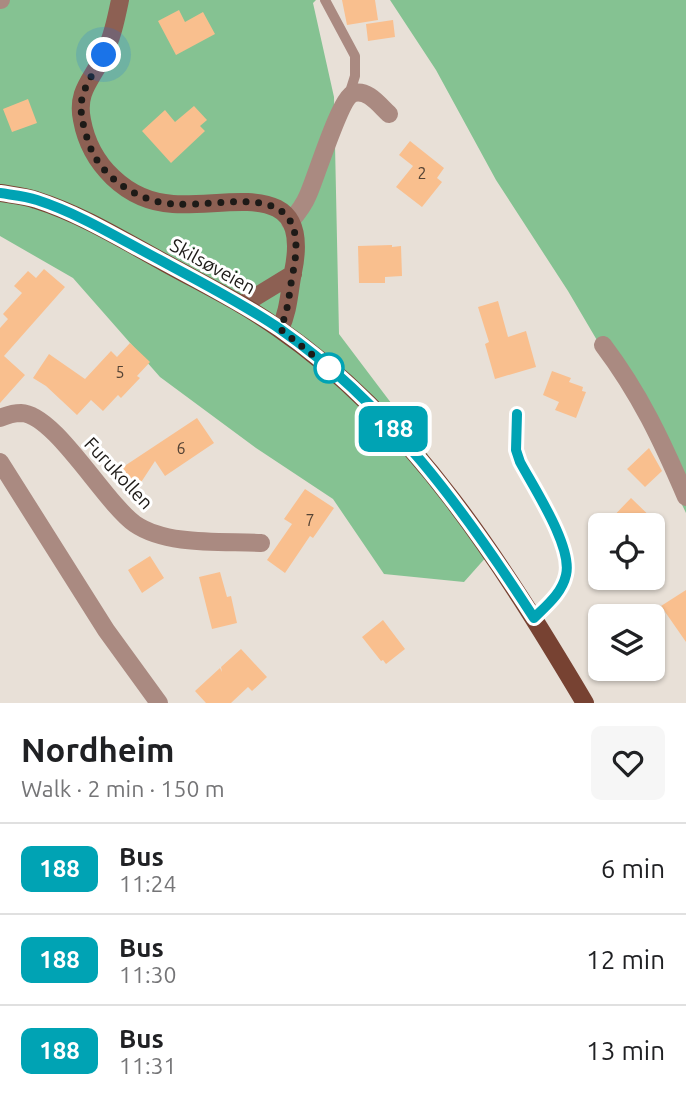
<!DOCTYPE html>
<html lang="en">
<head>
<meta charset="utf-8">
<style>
	body { margin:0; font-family:Ubuntu,sans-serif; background:#f6f6f6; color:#202124; height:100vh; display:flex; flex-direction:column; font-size:26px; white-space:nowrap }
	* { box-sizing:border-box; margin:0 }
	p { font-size:23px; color:#757577 }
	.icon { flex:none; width:38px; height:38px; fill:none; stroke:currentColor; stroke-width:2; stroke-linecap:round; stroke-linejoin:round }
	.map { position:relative; height:703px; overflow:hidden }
	.details { display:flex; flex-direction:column; background:#fff; flex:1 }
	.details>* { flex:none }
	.badge { padding:0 14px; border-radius:10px; font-size:24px; line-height:46px }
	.tools { position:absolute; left:588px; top:513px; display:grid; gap:14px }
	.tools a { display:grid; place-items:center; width:77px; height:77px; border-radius:10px; background:#fff; box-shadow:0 2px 5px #0004; font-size:35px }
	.you { position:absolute; width:35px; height:35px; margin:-18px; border:5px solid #fff; border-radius:50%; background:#1a73e8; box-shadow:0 0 0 10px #1a73e833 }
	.map>.badge { position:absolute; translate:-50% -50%; box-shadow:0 0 0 4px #fff }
	.round { display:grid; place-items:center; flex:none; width:74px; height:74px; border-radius:10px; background:#f6f6f6 }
	.headline { display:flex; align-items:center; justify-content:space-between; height:119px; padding:0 21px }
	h1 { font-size:33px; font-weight:700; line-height:52px }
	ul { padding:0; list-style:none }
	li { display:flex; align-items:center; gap:21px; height:91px; padding:0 21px; border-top:2px solid #e0e0e0 }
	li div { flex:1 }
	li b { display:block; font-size:26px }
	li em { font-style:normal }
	li .badge { min-width:77px; font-weight:700; text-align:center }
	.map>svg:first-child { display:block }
	.forest { fill:#85c292 }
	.building { fill:#f9bf8e }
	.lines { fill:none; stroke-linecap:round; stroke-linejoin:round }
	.service { stroke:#aa8a81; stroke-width:10 }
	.minor { stroke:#aa8a81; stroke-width:18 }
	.secondary { stroke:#8d6053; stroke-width:18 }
	.primary { stroke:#774232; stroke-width:18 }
	.line-casing { stroke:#fff; stroke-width:16 }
	.line { stroke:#00a3b4; stroke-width:10 }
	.walk { stroke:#1d1a17; stroke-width:7; stroke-dasharray:0 12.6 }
	.stop-dot { fill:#fff; stroke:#00a3b4; stroke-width:3.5 }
	.labels { text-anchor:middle; stroke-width:6; stroke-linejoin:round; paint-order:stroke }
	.number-label { font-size:16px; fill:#544335 }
	.street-label { font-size:19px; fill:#1d1a17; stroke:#fff }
</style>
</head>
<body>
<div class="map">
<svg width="686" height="703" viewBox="0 0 686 703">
	<rect width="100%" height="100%" fill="#e8e0d7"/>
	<!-- forest -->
	<path class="forest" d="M0,0H316L313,3L334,97L339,334L419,440L488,555L464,582L384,574L333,499L256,448L160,377L73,278L0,236Z
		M390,0H686V513L631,398L568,291L496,180L436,70Z"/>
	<!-- building -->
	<path class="building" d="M342,0H375L378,20L347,25Z
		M179,10L185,22L203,12L215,34L176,55L158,21Z
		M393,20L395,37L368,41L366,24Z
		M28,99L37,123L12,132L3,109Z
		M194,106L207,120L200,126L205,131L171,163L142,131L165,110L175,122Z
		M410,141L444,168L437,178L442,182L422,207L396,187L413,166L399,155Z
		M392,245V247L401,246L402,276L385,277V283H359L358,246Z
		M44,269L65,287L4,356L25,375L0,403V328L8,319L3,314L22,293L14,286L28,271L36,278Z
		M498,301L508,337L526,331L536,367L495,379L485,344L489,342L478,307Z
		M130,343L150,362L137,376L140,378L121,398L118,395L103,411L91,400L77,415L46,386L33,378L49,354L85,379L111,351L117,357Z
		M552,371L571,378L569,382L583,387L582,391L586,392L576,418L555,410L559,402L543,395Z
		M197,418L214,443L165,476L155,461L136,490L117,478L126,465Z
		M649,448L662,471L645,487L627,469Z
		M305,489L334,508L313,538L310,536L285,573L267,560L292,524L284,519Z
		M631,498L659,525H605Z
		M150,556L164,578L142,593L128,570Z
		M220,572L227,597L231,596L237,623L212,629L199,577Z
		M686,590V642L661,606Z
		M383,620L405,649L386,664L383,660L381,661L362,637Z
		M241,649L267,677L252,691L248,687L231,703H206L195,691L220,668L222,672L221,667Z"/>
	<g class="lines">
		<!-- service -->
		<path class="service" d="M325,0L355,56V76L349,95
			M517,414L516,450L520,462C534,488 573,547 566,575C561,593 547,605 534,618"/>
		<!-- minor -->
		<path class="minor" d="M0,0H1
			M290,222C297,214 304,205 308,195C316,178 340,97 354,93C368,89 380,106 389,114
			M603,345C640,394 662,441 686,497
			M0,418C7,415 14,413 21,413C55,414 104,502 135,524C167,546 223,541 261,543
			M0,462L106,630L159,703"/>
		<!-- secondary -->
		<path class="secondary" d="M120,0C116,19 112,39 103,56C92,80 76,91 82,120C90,164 126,201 173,204C229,208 313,176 293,272C289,292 289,310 280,329
			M242,305L293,274"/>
		<!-- primary -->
		<path class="primary" d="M0,193C12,195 25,196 36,200C81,214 123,240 165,263C203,284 243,303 279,329C415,423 502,564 585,703"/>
	</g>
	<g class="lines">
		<!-- line casing -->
		<g class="line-casing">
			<path id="line" d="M0,193C12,195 25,196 37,200C80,214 120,239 160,260C200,282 242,303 280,329C387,404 464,509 534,618C547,605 562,593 566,575C573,547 534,488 520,462L516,450L517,414"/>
		</g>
		<!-- line -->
		<use href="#line" class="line"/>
		<!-- walk -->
		<path class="walk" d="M104,55C81,94 74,99 89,144C101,178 138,201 172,204C227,208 313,175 293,272C289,292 289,310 280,329L329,368"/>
	</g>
	<!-- markers -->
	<circle class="stop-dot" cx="329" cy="368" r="14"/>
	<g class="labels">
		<!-- number labels -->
		<g class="number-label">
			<text x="422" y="179">2</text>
			<text x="120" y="378">5</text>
			<text x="181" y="454">6</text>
			<text x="310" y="526">7</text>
		</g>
		<!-- street labels -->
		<g class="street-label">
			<text transform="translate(213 266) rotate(29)" y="7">Skilsøveien</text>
			<text transform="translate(119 473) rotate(47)" y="7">Furukollen</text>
		</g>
	</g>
</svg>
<div class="tools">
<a><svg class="icon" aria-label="locate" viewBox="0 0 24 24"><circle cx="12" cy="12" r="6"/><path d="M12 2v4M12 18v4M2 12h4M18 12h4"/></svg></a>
<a><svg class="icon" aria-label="layers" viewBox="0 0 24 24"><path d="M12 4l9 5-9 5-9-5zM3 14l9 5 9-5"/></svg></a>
</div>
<div class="you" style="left:104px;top:55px"></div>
<b class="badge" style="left:393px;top:429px;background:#00a3b4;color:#fff">188</b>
</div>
<section class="details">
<div class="headline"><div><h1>Nordheim</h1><p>Walk · 2 min · 150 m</p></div><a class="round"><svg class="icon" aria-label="heart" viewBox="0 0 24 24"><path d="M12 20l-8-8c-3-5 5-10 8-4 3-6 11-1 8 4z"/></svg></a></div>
<ul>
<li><span class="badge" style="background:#00a3b4;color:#fff">188</span><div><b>Bus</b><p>11:24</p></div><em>6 min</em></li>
<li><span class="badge" style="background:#00a3b4;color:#fff">188</span><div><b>Bus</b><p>11:30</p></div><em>12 min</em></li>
<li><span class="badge" style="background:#00a3b4;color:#fff">188</span><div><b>Bus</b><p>11:31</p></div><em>13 min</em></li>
</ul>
</section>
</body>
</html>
